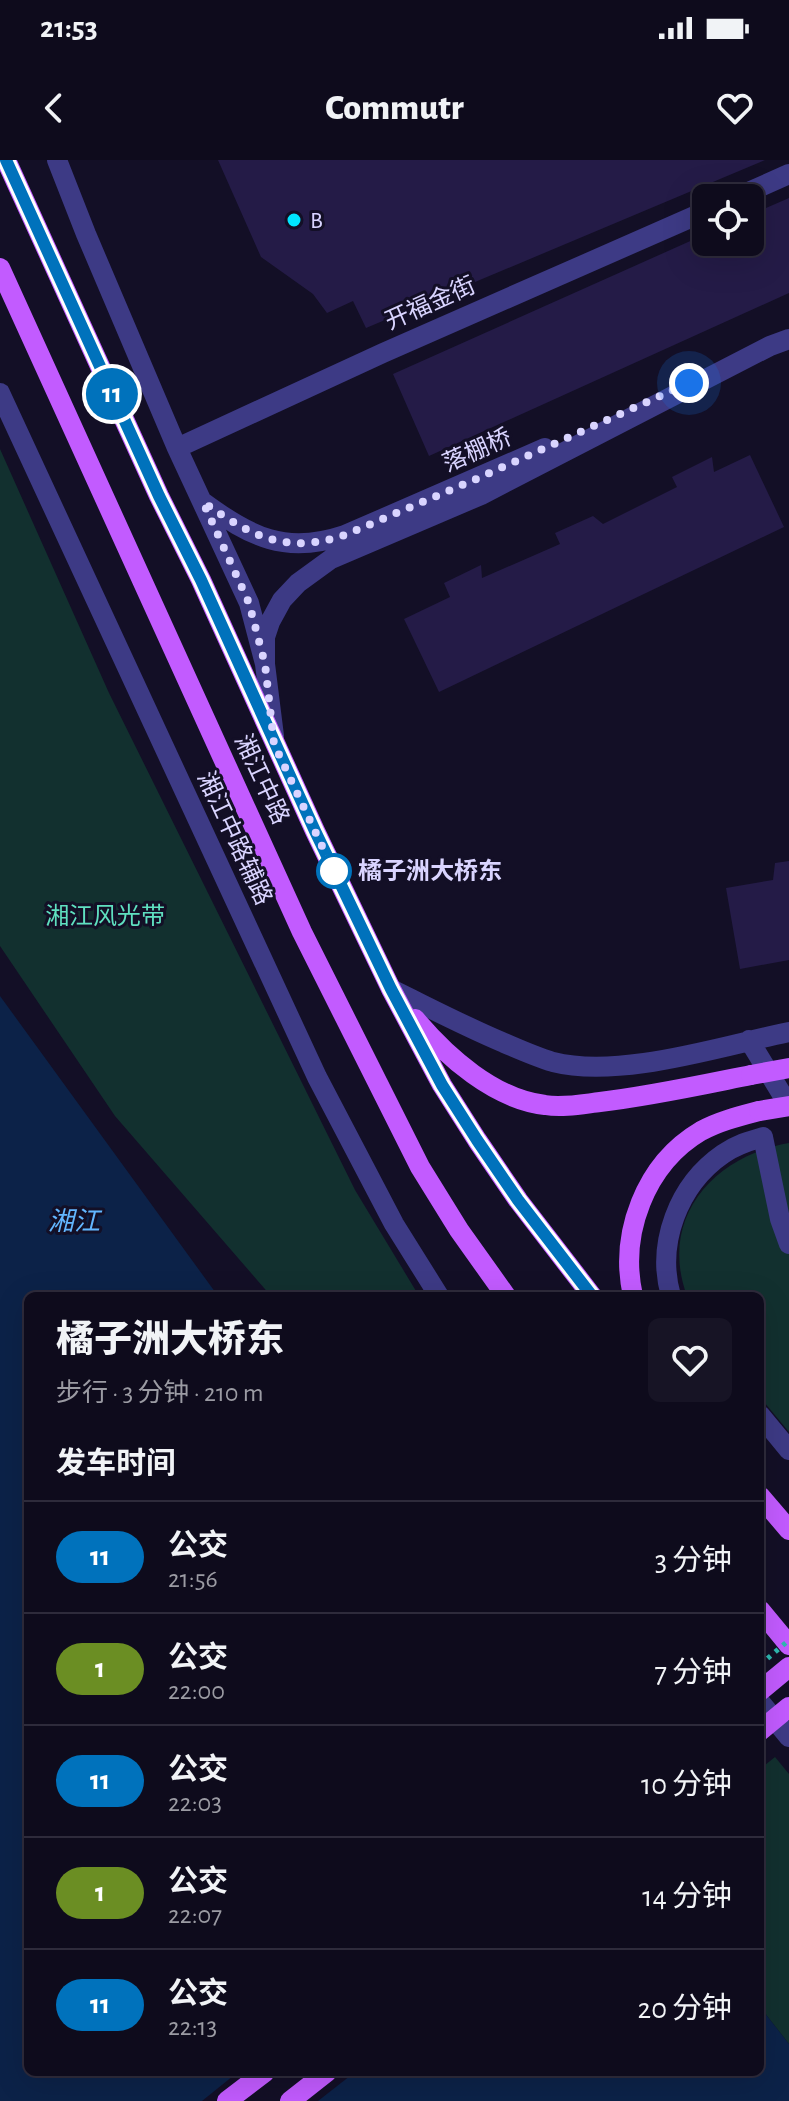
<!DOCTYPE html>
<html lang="zh">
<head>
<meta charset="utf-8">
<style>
	body { margin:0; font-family:"Alegreya Sans","Noto Sans SC",sans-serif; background:#171425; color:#f1f3f6; height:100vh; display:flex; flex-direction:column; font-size:30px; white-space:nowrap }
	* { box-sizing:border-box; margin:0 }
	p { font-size:26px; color:#9b9ba3 }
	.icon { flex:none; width:44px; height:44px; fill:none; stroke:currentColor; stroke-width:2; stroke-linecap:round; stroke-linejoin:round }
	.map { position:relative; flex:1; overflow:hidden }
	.details { position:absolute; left:24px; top:1132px; width:740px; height:784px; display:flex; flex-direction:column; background:#0e0b1c; border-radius:12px; box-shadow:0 8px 32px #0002,0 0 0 2px #2e2b3b }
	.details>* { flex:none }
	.badge { padding:0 16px; border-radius:26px; font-size:28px; line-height:52px }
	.controls { position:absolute; left:692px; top:24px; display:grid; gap:16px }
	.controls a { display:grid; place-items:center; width:72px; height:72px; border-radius:12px; background:#0e0b1c; box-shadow:0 8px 32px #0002,0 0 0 2px #2e2b3b; font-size:40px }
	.you { position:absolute; width:40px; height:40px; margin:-20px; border:6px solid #fff; border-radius:50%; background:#1a73e8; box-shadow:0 0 0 12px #1a73e833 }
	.map>.badge { position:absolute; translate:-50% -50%; box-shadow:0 0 0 4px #fff }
	h2 { padding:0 32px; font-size:30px; line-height:72px }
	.round { display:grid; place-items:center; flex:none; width:84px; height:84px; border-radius:12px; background:#171425 }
	.summary { display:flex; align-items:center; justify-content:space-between; height:136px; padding:0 32px }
	h1 { font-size:38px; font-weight:800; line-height:60px }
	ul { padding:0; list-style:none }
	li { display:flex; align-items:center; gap:24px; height:112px; padding:0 32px; border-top:2px solid #2e2b3b }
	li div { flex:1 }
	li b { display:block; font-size:30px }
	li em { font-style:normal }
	li .badge { min-width:88px; font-weight:700; text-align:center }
	.status { display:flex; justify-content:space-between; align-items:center; height:56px; padding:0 40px; background:#0e0b1c; direction:ltr }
	.status svg { height:22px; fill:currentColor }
	header { display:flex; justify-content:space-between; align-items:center; height:104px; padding:0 32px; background:#0e0b1c; font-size:36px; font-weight:800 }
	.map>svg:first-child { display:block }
	.green { fill:#12302f }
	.water { fill:#0c2248 }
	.pier { fill:#130f26 }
	.building { fill:#241b47 }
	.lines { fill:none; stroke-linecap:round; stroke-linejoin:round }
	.minor { stroke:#3d3a85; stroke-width:20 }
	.major { stroke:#c25bff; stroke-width:20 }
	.path-bridge { stroke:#2fb8b0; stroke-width:5; stroke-dasharray:4 6; stroke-linecap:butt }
	.major-bridge { stroke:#c25bff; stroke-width:20 }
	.line-casing { stroke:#fff; stroke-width:18 }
	.line { stroke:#0072bc; stroke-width:12 }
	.walk { stroke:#d9d4ff; stroke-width:8; stroke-dasharray:0 14.4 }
	.poi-dot { fill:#00e5ff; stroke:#130f26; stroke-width:3 }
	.stop-dot { fill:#fff; stroke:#0072bc; stroke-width:4 }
	.labels { text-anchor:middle; stroke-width:6; stroke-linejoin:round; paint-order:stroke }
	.poi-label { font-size:24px; fill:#d9d4ff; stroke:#130f26; text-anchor:start }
	.street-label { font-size:24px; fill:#d9d4ff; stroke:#130f26 }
	.stop-label { font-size:24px; font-weight:bold; fill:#d9d4ff; stroke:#130f26; text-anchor:start }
	.park-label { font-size:24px; fill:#5fe0c0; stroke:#130f26 }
	.water-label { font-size:26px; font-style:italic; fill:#62b6ff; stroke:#130f26 }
</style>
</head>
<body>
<div class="status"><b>21:53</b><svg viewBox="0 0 49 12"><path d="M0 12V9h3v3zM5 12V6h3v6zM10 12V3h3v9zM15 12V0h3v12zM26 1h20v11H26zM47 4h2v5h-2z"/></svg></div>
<header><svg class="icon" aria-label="back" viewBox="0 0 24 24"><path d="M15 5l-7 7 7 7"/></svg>Commutr<svg class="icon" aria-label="heart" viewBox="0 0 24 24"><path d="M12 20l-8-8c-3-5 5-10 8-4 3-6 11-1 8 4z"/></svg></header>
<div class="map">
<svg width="789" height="1941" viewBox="0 0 789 1941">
	<rect width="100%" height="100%" fill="#130f26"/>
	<!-- green -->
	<path class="green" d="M0,289L109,533L355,1030L419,1136H271L115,956L0,786Z
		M789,983V1272L760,1237V1136H687C658,1058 714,996 789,983Z
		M775,1597L789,1614V1884L760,1847V1609Z"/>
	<!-- water -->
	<path class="water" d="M0,836L218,1136H28V1912H760V1847L789,1884V1941H0Z"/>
	<!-- pier -->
	<path class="pier" d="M238,1912H355L318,1941H202Z"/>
	<!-- building -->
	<path class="building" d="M218,0H765L366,168L353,141L327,153L313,134L261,97Z
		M789,38V133L429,296L393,214L706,74V82H750V55Z
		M750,295L784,367L439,532L404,459L450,437L444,423L481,405L482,418L560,384L555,373L593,356L603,364L677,327L672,317L712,297L714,312Z
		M789,701V800L740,809L726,728L773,720L775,703Z"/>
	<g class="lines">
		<!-- minor -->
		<path class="minor" d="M57,0L86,74L177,288L249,443L265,504L274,576
			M735,38L789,14
			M0,233L317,917L394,1064L439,1136
			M177,288L383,193L706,51
			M203,342C251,377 285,395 345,375L545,288
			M265,504V477L270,462L282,440L298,423L331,399L481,335L770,186L789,179
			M391,829C428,847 464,866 502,882C518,889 536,897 553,902C620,919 721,886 789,872
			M749,880L789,946
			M671,1136C656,1084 678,1025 723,994C736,985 749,981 763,977L780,1059L789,1084
			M760,1255L789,1290
			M760,1542L789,1577"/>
		<!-- major -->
		<path class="major" d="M6,0L159,336L201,420L315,671L391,829L442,925L477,980L518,1040L592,1136
			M0,108L302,772L420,1007L459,1070L506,1136
			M415,859C447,897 494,939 545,945C563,948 583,944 600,942C651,936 701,925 751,915
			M633,1136C619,1074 645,1004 701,971C719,961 740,956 759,951
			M760,1336L789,1370
			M760,1450L789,1485
			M760,1531L789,1507
			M227,1941L265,1912
			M290,1941L327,1912"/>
		<!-- path-bridge -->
		<path class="path-bridge" d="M760,1505L789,1480"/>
		<!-- major-bridge -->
		<path class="major-bridge" d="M751,915L789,908
			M759,951L789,946
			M760,1571L789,1547"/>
	</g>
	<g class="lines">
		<!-- line casing -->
		<g class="line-casing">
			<path id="line" d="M6,0L159,336L201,420L315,671L391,829L442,925L477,980L518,1040L592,1136"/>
		</g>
		<!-- line -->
		<use href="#line" class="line"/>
		<!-- walk -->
		<path class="walk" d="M334,711L337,718L274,584L265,504L249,443L203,342C251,376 285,395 345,375L474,320L689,223"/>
	</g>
	<!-- markers -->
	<circle class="poi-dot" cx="294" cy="60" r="8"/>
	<circle class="stop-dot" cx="334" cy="711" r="16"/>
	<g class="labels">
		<!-- poi labels -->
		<g class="poi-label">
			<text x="310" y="68">B</text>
		</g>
		<!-- street labels -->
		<g class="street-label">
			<text transform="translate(430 143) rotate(-24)" y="8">开福金街</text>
			<text transform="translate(477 290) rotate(-24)" y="8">落棚桥</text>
			<text transform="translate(262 619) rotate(65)" y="8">湘江中路</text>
			<text transform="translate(235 678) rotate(65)" y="8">湘江中路辅路</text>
		</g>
		<!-- stop labels -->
		<g class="stop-label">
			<text x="358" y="719">橘子洲大桥东</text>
		</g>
		<!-- park labels -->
		<g class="park-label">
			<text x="105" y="764">湘江风光带</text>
		</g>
		<!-- water labels -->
		<g class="water-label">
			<text x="74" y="1070">湘江</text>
		</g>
	</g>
</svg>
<div class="controls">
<a><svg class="icon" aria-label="locate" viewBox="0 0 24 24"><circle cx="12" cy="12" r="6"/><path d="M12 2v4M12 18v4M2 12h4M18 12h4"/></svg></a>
</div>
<div class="you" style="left:689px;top:223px"></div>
<b class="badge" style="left:112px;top:234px;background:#0072bc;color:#fff">11</b>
<section class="details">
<div class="summary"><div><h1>橘子洲大桥东</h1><p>步行 · 3 分钟 · 210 m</p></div><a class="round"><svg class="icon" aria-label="heart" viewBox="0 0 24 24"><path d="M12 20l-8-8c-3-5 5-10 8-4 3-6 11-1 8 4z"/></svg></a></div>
<h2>发车时间</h2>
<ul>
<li><span class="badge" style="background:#0072bc;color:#fff">11</span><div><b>公交</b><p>21:56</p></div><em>3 分钟</em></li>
<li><span class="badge" style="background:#6b8e23;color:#fff">1</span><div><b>公交</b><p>22:00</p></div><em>7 分钟</em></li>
<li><span class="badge" style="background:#0072bc;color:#fff">11</span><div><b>公交</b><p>22:03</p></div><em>10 分钟</em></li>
<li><span class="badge" style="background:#6b8e23;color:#fff">1</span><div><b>公交</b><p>22:07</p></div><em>14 分钟</em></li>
<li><span class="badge" style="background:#0072bc;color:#fff">11</span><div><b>公交</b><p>22:13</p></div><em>20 分钟</em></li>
</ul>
</section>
</div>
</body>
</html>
